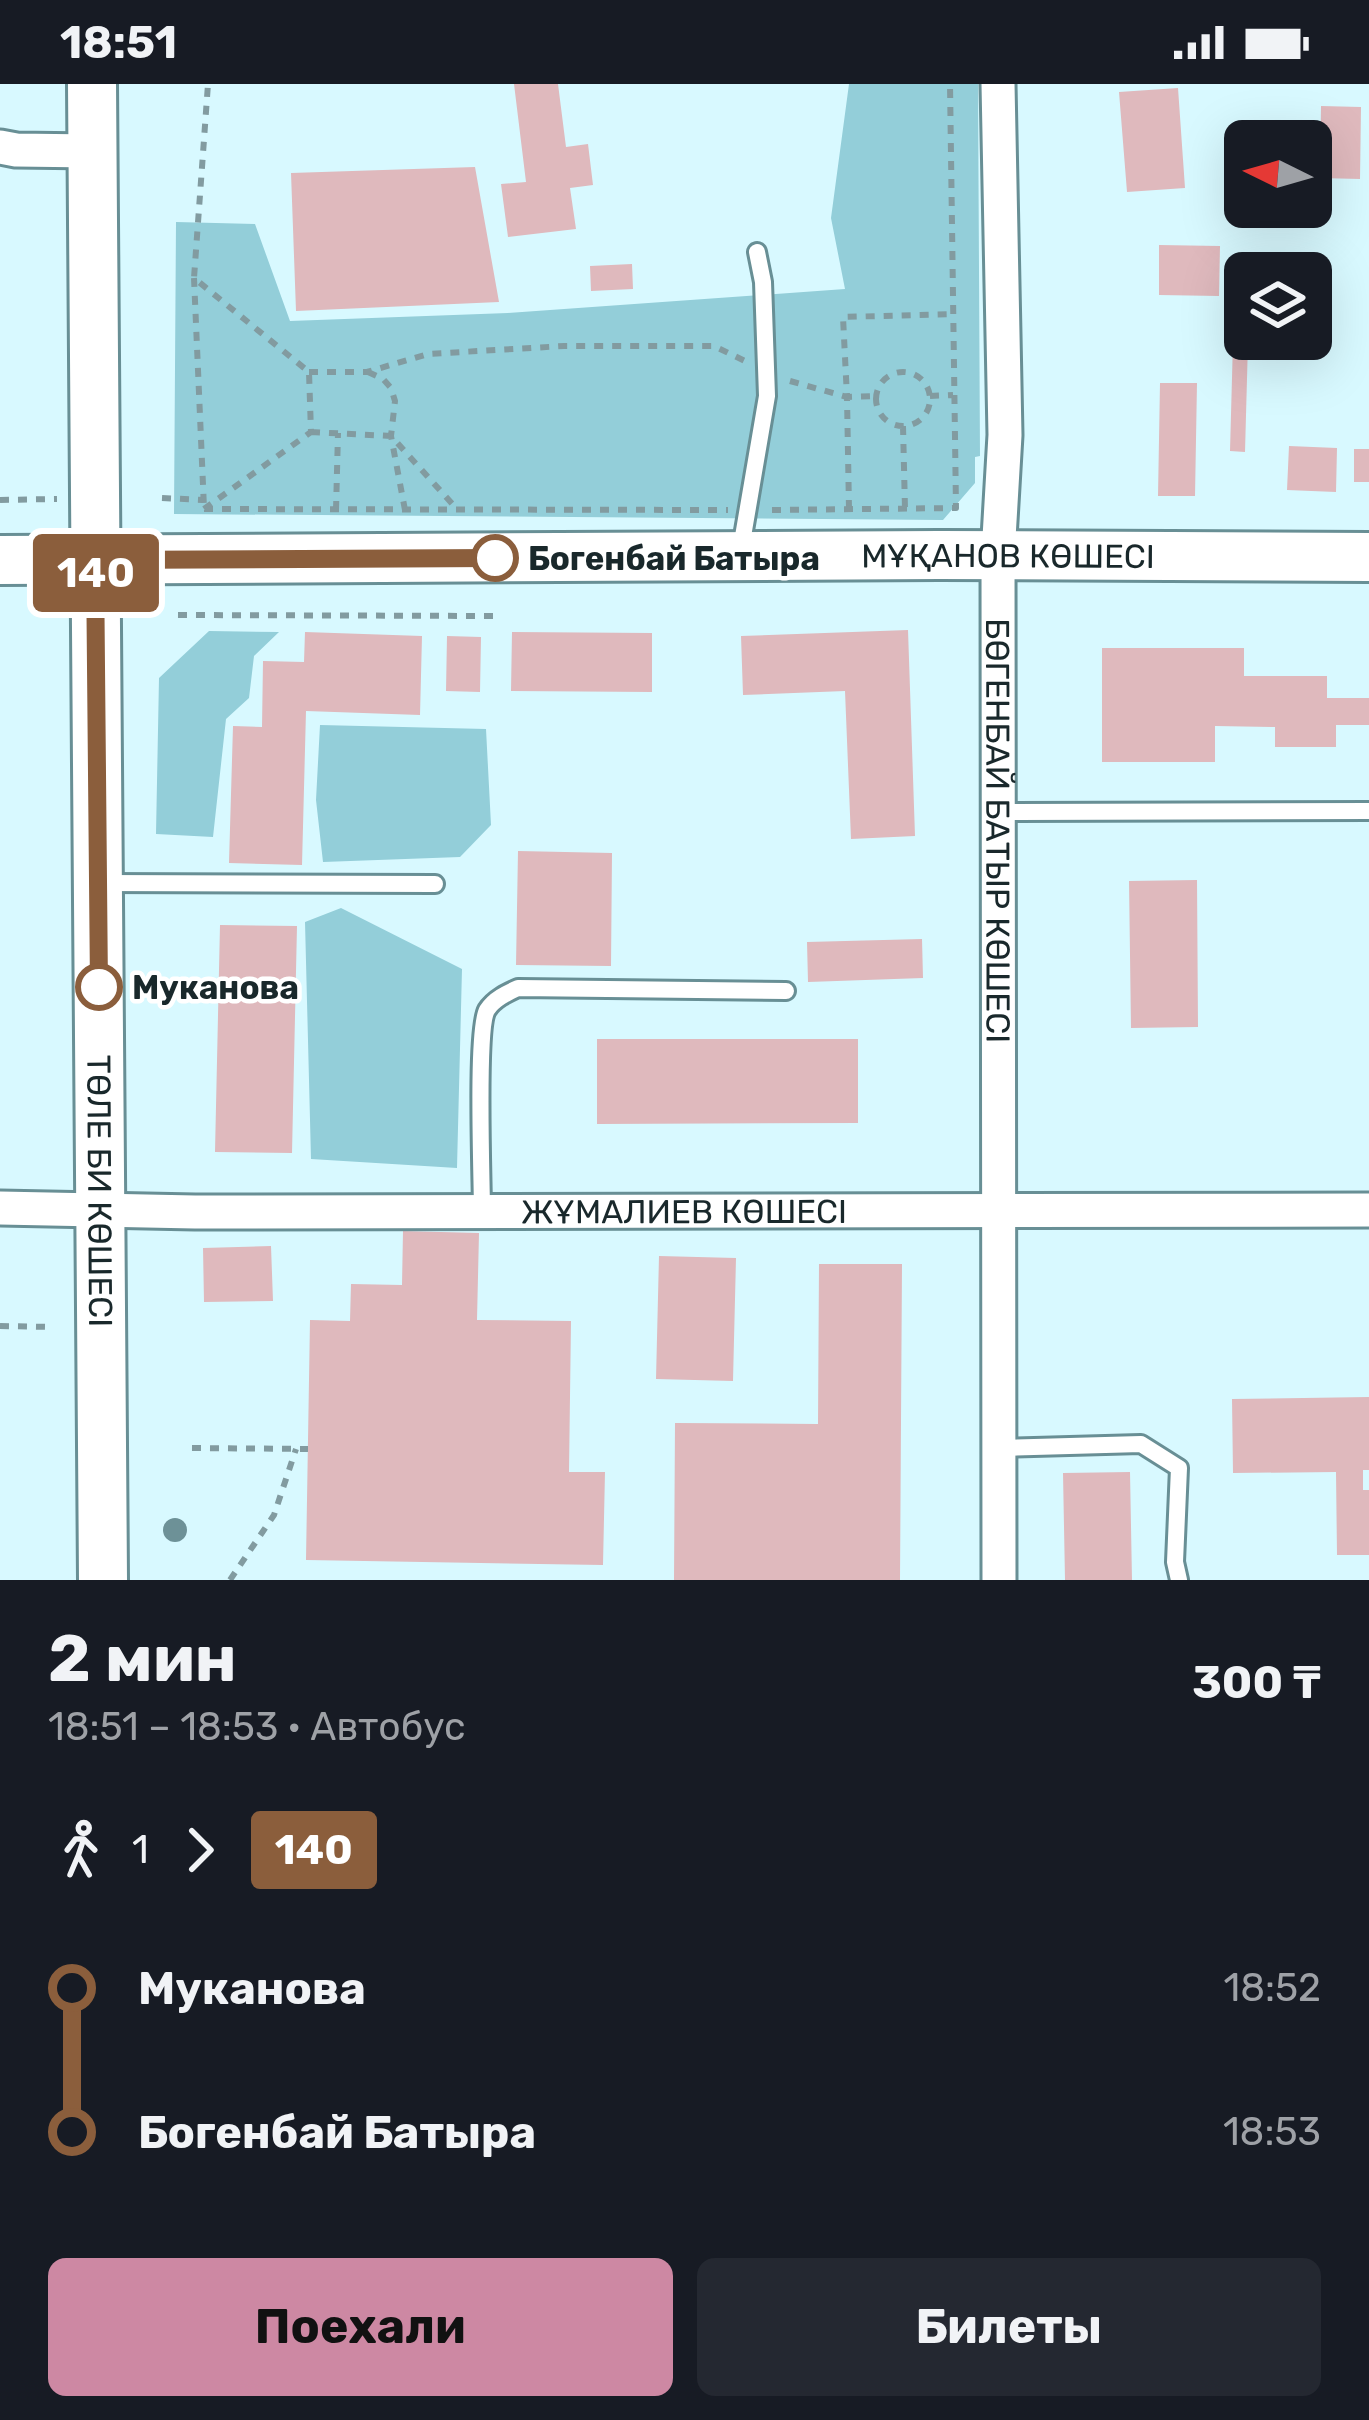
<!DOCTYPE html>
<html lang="ru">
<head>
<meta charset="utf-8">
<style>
	body { margin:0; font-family:Rubik,sans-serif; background:#242831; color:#f1f3f6; height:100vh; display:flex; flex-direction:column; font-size:45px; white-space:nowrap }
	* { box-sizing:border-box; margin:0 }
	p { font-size:39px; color:#9ea1a6 }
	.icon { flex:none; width:66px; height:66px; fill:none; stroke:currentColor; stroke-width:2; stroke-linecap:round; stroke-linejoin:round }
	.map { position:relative; height:1496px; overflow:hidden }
	.drawer { display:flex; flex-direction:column; background:#171b24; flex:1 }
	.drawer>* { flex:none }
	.badge { padding:0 24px; border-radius:9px; font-size:42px; line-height:78px }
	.needle { width:78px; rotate:275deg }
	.tools { position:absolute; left:1224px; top:36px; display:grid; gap:24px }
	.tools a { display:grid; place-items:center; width:108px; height:108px; border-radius:18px; background:#171b24; box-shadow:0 12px 48px #0002; font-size:60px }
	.map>.badge { position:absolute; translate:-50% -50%; box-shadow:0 0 0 6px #fff }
	.legs { display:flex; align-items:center; gap:18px; height:132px; padding:0 48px; font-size:39px }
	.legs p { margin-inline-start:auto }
	.summary { display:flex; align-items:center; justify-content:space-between; height:204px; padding:0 48px }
	h1 { font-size:66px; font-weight:700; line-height:90px }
	.cta { display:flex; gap:24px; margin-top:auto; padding:24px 48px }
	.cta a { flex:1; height:138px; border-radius:18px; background:#cd88a3; color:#111; font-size:48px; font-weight:700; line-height:138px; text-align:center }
	.cta a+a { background:#242831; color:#f1f3f6 }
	ul { padding:0 48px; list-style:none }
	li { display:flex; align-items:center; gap:42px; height:144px; font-size:45px }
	li i { display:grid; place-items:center; width:18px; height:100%; margin:0 15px; background:currentColor }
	li i::after { content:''; width:30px; height:30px; margin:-15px; border:9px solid; border-radius:50%; background:#171b24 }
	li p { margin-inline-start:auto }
	li:first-child i { background:linear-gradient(#0000 50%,currentColor 0) }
	li:last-child i { background:linear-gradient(currentColor 50%,#0000 0) }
	.status { display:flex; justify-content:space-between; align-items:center; height:84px; padding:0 60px; background:#171b24; direction:ltr }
	.status svg { height:33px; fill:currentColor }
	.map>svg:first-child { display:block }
	.green { fill:#93ced9 }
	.building { fill:#dfb9bd }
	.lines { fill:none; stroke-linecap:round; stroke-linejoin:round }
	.service-casing { stroke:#688f95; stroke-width:22 }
	.minor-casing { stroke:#688f95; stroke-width:39 }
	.secondary-casing { stroke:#688f95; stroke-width:54 }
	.path { stroke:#829ba0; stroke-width:6; stroke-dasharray:9 9; stroke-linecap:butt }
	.service { stroke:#fff; stroke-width:16 }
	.minor { stroke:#fff; stroke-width:33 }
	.secondary { stroke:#fff; stroke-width:48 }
	.tree { fill:#6d9197 }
	.line-1-casing { stroke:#fff; stroke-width:27 }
	.line-1 { stroke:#8b5e3c; stroke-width:18 }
	.stop-1-dot { fill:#fff; stroke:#8b5e3c; stroke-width:6 }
	.labels { text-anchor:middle; stroke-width:9; stroke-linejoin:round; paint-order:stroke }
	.street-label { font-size:33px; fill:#19282b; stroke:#fff }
	.stop-label { font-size:33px; font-weight:bold; fill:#19282b; stroke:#fff; text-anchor:start }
</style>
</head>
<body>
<div class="status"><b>18:51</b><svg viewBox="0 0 49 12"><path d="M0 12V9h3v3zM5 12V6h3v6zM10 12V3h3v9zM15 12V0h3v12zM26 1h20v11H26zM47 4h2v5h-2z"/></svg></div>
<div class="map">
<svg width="1369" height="1496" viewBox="0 0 1369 1496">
	<rect width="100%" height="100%" fill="#d8f9ff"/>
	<!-- green -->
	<path class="green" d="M849,0H978L980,372L975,373V399L943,436L174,430L176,138L255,140L290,237L508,229L845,205L831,134Z
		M209,547L279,548L254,572L249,614L226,635L213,753L156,750L159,594Z
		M320,641L486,645L491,741L460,773L323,778L316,716Z
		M341,824L462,885L457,1084L311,1075L305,838Z"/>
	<!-- building -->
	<path class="building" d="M514,0H558L566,63L588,60L593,101L570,104L576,145L508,153L501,100L526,98Z
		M1178,4L1185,104L1127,108L1119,8Z
		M1321,22L1361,23L1360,95L1320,94Z
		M475,83L499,218L296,227L291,89Z
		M1253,123H1306V139L1253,138Z
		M1159,161L1220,162L1219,212L1159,211Z
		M1233,174L1262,175L1261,189H1245V249L1230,248Z
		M632,180L633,205L591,207L590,182Z
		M1233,257L1248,258L1245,368L1230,367Z
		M1160,299H1197L1195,412H1158Z
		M1289,362L1337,364L1336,408L1287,406Z
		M1354,365H1369V398H1354Z
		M908,546L915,752L851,755L845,607L743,611L741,552Z
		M305,548L422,552L420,631L306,627L302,781L229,779L233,642L262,643L263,577L304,578Z
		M512,548L652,549V608L511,607Z
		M447,552L481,553L480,608L446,607Z
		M1102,564H1244V592H1327V614H1369V641H1336V663H1275V643L1215,642V678H1102Z
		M518,767L612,769L611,882L516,881Z
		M1197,796L1198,943L1131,944L1129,797Z
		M220,841L297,842L292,1069L215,1068Z
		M922,855L923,894L808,898L807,858Z
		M597,955H858V1039L597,1040Z
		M403,1147L479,1149L477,1236L571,1237L569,1388H605L603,1481L306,1476L310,1236L350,1237L351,1200L402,1201Z
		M271,1162L273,1217L204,1218L203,1164Z
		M659,1172L736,1174L733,1297L656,1295Z
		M819,1180H902L900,1496H674L675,1339L818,1340Z
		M1369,1313V1386H1363V1406H1369V1471H1337L1336,1388L1233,1389L1232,1315Z
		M1130,1388L1132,1496H1065L1063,1389Z"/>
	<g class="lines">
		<!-- service casing -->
		<g class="service-casing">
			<path id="service" d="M740,470L767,312L763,198L757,168
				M998,728L1369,727
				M99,799L435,800
				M482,1128C482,1096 476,945 487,926C494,915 507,909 518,904L786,907
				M999,1364L1141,1360L1179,1384L1175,1478L1179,1496"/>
		</g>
		<!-- minor casing -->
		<g class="minor-casing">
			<g id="minor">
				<path id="s1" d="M998,0L1005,351L998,471L999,1496"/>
				<path d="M0,63L16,66L93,67"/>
				<path id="s2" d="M0,1124L195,1128L1369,1126"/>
			</g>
		</g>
		<!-- secondary casing -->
		<g class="secondary-casing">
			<g id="secondary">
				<path id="s3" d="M92,0L103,1496"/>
				<path id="s4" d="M0,476L939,471L1369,473"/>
			</g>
		</g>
		<!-- path -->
		<path class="path" d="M194,194L204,424
			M309,288H367L428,270L564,262H714L745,277
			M368,288L383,295L391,304L395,317L391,352L405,426
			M876 315a27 27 0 1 1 54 0a27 27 0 1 1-54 0Z
			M790,297L847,313L843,233L952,230
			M930,312L953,311
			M903,342L905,425
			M311,348L391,352L456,424
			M162,414L204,416
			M0,416L57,415
			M204,425L728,426
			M204,425L311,348L309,288L194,194L208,0
			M849,425L847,313L876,312
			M336,426L338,349
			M772,426L956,424L950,0
			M178,531L496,532
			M0,1242L53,1243
			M192,1364L308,1365
			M230,1496L274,1431L296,1365"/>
		<!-- service -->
		<use href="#service" class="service"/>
		<!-- minor -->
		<use href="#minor" class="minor"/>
		<!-- secondary -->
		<use href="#secondary" class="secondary"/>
	</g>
	<!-- trees -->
	<circle class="tree" cx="175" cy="1446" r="12"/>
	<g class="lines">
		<!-- line-1 casing -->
		<g class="line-1-casing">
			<path id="line-1" d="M99,903L95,476L495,474"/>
		</g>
		<!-- line-1 -->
		<use href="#line-1" class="line-1"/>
	</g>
	<!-- markers -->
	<g class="stop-1-dot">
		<circle cx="495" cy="474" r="21"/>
		<circle cx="99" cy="903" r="21"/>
	</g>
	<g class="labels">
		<!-- street labels -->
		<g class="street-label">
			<text dy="12" stroke="none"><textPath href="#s4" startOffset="1008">МҰҚАНОВ КӨШЕСІ</textPath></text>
			<text dy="12" stroke="none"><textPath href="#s1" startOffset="747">БӨГЕНБАЙ БАТЫР КӨШЕСІ</textPath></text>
			<text dy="12" stroke="none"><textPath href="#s3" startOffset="1107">ТӨЛЕ БИ КӨШЕСІ</textPath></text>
			<text dy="12" stroke="none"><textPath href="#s2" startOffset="684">ЖҰМАЛИЕВ КӨШЕСІ</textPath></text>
		</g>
		<!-- stop labels -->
		<g class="stop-label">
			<text x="528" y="486">Богенбай Батыра</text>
			<text x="132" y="915">Муканова</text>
		</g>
	</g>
</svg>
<div class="tools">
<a><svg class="needle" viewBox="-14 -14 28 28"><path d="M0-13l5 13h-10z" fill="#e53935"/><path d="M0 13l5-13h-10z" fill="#9ea1a6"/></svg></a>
<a><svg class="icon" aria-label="layers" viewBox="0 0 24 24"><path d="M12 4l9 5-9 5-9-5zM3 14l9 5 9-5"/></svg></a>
</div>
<b class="badge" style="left:96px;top:489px;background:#8b5e3c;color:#fff">140</b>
</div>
<section class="drawer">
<div class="summary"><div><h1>2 мин</h1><p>18:51 – 18:53 · Автобус</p></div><b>300 ₸</b></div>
<div class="legs"><svg class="icon" aria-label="walk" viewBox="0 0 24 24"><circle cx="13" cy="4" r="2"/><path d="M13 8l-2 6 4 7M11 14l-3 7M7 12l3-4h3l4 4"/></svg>1<svg class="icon" aria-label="forward" viewBox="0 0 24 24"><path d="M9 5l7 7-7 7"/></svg><b class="badge" style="background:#8b5e3c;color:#fff">140</b></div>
<ul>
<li><i style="color:#8b5e3c"></i><b>Муканова</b><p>18:52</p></li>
<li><i style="color:#8b5e3c"></i><b>Богенбай Батыра</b><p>18:53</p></li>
</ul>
<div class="cta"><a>Поехали</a><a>Билеты</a></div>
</section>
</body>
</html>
